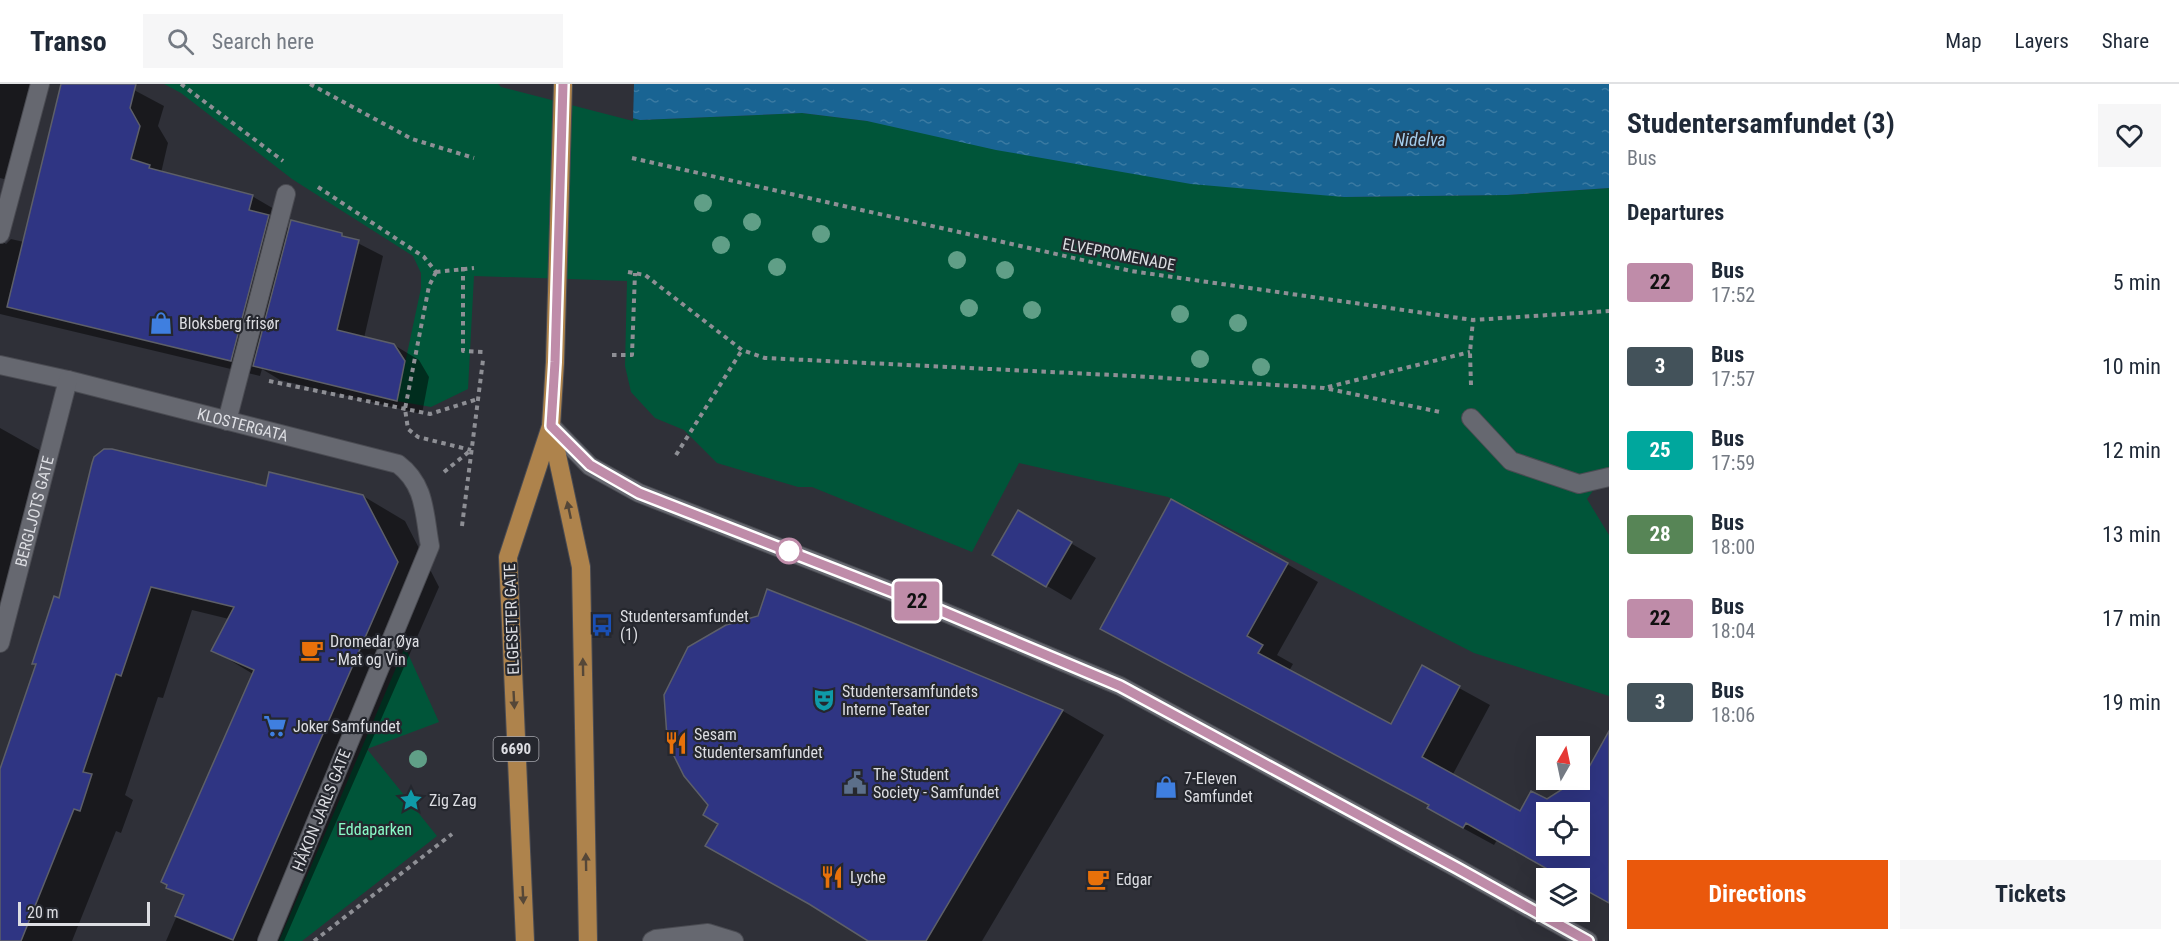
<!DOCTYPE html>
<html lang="en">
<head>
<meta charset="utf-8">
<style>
	body { margin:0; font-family:"Roboto Condensed",sans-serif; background:#f6f6f7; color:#1f2937; height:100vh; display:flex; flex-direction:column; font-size:22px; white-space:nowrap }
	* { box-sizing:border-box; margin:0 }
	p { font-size:20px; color:#747a83 }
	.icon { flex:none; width:33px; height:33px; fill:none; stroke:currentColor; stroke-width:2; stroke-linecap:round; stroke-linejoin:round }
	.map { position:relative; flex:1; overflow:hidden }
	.panel { display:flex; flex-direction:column; background:#fff; width:570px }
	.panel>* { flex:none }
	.badge { padding:0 12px; border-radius:4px; font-size:21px; line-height:39px }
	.needle { width:39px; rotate:9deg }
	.controls { position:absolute; left:1536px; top:652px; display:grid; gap:12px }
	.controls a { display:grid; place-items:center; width:54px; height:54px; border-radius:0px; background:#fff; box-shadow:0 6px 24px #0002; font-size:30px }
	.scale { position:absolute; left:18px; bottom:15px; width:132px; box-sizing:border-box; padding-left:6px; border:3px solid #dddee3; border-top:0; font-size:16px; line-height:21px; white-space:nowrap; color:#dddee3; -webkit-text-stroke:4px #25272e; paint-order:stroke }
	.map>.badge { position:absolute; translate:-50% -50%; box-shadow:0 0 0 3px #fff }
	h2 { padding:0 18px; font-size:22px; line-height:54px }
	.round { display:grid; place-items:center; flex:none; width:63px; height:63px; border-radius:0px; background:#f6f6f7 }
	.overview { display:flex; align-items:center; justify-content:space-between; height:102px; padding:0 18px }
	h1 { font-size:28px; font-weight:700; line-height:45px }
	.action { display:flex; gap:12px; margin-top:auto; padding:12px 18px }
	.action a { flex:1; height:69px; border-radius:0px; background:#ea580c; color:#fff; font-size:24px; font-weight:700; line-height:69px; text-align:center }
	.action a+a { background:#f6f6f7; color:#1f2937 }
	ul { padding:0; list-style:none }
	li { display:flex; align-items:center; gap:18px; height:84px; padding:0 18px }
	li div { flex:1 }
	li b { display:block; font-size:22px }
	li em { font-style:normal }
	li .badge { min-width:66px; font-weight:700; text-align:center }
	header { display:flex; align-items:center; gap:36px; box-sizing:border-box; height:84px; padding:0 30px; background:#fff; border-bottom:2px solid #e0e1e3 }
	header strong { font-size:28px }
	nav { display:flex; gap:33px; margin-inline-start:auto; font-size:21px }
	.search { width:420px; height:54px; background:#f6f6f7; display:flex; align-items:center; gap:15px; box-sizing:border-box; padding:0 21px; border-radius:0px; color:#747a83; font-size:22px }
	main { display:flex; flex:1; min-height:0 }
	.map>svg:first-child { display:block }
	.green { fill:#005539 }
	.water { fill:url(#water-ripples) }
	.pier { fill:#2f3038 }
	.shadow { fill:#0007; fill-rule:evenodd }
	.building { fill:#2f3583; stroke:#5d5f68; stroke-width:1.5; fill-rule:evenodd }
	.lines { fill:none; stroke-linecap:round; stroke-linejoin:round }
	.lane-casing { stroke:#4a4b52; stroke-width:20 }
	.street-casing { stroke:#4a4b52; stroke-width:20 }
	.secondary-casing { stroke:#4a4b52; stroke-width:20 }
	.primary-casing { stroke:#4a4b52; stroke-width:20 }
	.path { stroke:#8e8f95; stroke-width:4; stroke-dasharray:4.5 4.5; stroke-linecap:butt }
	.lane { stroke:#666870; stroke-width:18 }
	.street { stroke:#666870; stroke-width:18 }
	.secondary { stroke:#666870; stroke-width:18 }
	.primary { stroke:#ae834c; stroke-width:18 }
	.primary-bridge-casing { stroke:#4a4b52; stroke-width:20; stroke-linecap:butt }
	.primary-bridge { stroke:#ae834c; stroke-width:18 }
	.tree { fill:#609f87 }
	.oneway { fill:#554738 }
	.line-casing { stroke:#fff; stroke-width:14 }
	.line { stroke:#bf8ca9; stroke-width:9 }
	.stop-dot { fill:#fff; stroke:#bf8ca9; stroke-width:3 }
	.labels { text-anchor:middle; stroke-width:4.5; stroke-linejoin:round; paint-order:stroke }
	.shield { fill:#25272e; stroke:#a6a7ad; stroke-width:1.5 }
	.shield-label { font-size:15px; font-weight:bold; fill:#dddee3 }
	.street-label { font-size:16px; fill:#dddee3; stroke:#25272e }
	.poi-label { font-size:16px; fill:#dddee3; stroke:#25272e; text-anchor:start }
	.park-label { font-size:16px; fill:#89fac7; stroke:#25272e }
	.water-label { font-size:18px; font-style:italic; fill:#a4ceee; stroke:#25272e }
</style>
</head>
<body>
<header>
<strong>Transo</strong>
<div class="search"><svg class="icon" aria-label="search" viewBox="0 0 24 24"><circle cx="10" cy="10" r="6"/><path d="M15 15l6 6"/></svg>Search here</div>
<nav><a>Map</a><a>Layers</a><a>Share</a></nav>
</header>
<main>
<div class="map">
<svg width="1609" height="857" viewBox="0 0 1609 857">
	<defs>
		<pattern id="water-ripples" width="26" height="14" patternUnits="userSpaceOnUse" patternTransform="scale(1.5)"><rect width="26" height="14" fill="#196493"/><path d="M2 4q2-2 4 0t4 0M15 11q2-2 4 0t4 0" fill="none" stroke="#3a7aa2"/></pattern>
	</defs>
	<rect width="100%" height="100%" fill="#2f3038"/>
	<!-- green -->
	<path class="green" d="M164,0H501L640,36L802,29L867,37L1344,113L1507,111L1609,104V385L1587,415L1609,451V612L1474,569L1168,413L1019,379L972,468L812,403H798L717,379L684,346L655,334L631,308L625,282L627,197L474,192L468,305L431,323L397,317L421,204V189L413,172L292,95L181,9Z
		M405,563L439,638L367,665L437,752L302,857H279Z"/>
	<!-- water -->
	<path class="water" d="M501,0H1609V104L1507,111L1344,113L1191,100L996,66L867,37L802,29L640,36Z"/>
	<!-- pier -->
	<path class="pier" d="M498,0H634L633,37L501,3Z"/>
	<!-- shadow -->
	<path class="shadow" d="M0,0H32L8,96L0,94Z
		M63,0H119L134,6L164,22L158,42L168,59L161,89L252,112L281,129L279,138L290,145L342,151L383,172L364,254L394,261L419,276L429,293L422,330L280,296L262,285L260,292L0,230V156L6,160L11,155L165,191Z
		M0,344L50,372L0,553Z
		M267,404L363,412L405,437L439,503L284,857H166L185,813L168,803L253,590L213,566L229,535L192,526L163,614L158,613L125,711L133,716L121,749L116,747L72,857H0V690L37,581L34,579L60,516Z
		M1018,428L1096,474L1071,516L994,471Z
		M1287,480L1318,498L1277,571L1293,580L1289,587L1391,642L1459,604L1490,621L1452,692L1520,729L1579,704L1609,689V819L1580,802V795H1566L1497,756L1494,761L1459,742L1430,721L1133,562ZM1546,729H1580V762H1546Z
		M855,541L1063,627L1104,651L982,857H874Z"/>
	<!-- building -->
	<path class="building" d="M61,0H136L130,24L140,42L131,75L150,81L149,84L253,111L249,126L269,131L231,277L7,223Z
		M291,136L342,149V152L359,156L337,246L394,260L405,277L397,317L253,282Z
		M104,365H112L266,402L269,388L363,411L398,478L233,856L175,832L184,811L166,804L167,801L161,798L254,586L211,567L234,523L151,503L121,592L116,590L83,688L92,690L80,727L74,725L21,857H0V685L36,580H32L54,512L59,514L92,379L94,373Z
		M1171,415L1288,479L1247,552L1263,561L1258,569L1391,640L1422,581L1460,602L1422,673L1520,727L1531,707L1547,715L1564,704L1578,703L1609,647V819L1580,803V795H1565L1466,739L1463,744L1427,724L1429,721L1100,545ZM1546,729H1580V762H1546Z
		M1018,426L1072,458L1046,503L992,471Z
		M767,505L856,540L1063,626L926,857H868L809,820L705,762L718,740L703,731L708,721L684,692L672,668L667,653L664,611L688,563L726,541L758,532Z"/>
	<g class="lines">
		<!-- lane casing -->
		<g class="lane-casing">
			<path id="lane" d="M0,150L40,0
				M227,337L286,110"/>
		</g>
		<!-- street casing -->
		<g class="street-casing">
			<g id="street">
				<path id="s1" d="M0,281L68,296L398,380C426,401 424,430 430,462L267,857"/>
				<path d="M1471,334L1511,377L1579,400L1609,393"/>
				<path id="s2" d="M0,559L68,296"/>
			</g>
		</g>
		<!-- secondary casing -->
		<g class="secondary-casing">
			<path id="secondary" d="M551,342L590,382L639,409L939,526L1120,602L1457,784L1588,857
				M652,857L656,855L708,849L734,857"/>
		</g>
		<!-- primary casing -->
		<g class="primary-casing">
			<path id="primary" d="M551,343L581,483L588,857
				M525,857L508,473L551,342L555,278"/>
		</g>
		<!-- path -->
		<path class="path" d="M181,0L283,77
			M310,0L412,55L474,74
			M632,74L1131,187L1473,236L1609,227
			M318,103L424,173L436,188
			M463,183V267L483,268
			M436,188L429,202L405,325L408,345L418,353L471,366
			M436,188L474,184
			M628,188L645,191L742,266L765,274L1133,292L1324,304L1440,328
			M612,271H632L635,189
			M269,297L430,330L478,315
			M1471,301L1470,268L1473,236
			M1328,303L1470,268
			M676,371L742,266
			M444,388L471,366
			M462,442L483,276
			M314,857L452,750"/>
		<!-- lane -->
		<use href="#lane" class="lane"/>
		<!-- street -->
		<use href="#street" class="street"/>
		<!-- secondary -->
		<use href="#secondary" class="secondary"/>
		<!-- primary -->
		<use href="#primary" class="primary"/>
		<!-- primary-bridge casing -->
		<g class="primary-bridge-casing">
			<path id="primary-bridge" d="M555,278L563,0"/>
		</g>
		<!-- primary-bridge -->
		<use href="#primary-bridge" class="primary-bridge"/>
	</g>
	<!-- trees -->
	<g class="tree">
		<circle cx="703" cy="119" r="9"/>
		<circle cx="752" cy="138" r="9"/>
		<circle cx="821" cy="150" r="9"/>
		<circle cx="721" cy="161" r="9"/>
		<circle cx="957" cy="176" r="9"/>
		<circle cx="777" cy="183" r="9"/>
		<circle cx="1005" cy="186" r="9"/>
		<circle cx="969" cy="224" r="9"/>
		<circle cx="1032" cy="226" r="9"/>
		<circle cx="1180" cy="230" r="9"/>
		<circle cx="1238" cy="239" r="9"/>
		<circle cx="1200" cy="275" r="9"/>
		<circle cx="1261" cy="283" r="9"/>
		<circle cx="418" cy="675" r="9"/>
	</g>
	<!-- one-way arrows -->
	<defs><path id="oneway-solid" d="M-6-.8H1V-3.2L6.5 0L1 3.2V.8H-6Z" transform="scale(1.5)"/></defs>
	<g class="oneway">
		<use href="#oneway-solid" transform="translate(569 426) rotate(-102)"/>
		<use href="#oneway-solid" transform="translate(583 583) rotate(-91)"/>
		<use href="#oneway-solid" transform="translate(514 616) rotate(87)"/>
		<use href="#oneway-solid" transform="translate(586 778) rotate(-91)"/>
		<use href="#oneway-solid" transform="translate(523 811) rotate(87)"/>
	</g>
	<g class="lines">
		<!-- line casing -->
		<g class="line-casing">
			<path id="line" d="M563,0L555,278L551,342L590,381L639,409L939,526L1120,602L1457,784L1588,857"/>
		</g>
		<!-- line -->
		<use href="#line" class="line"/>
	</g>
	<!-- icons -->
	<defs>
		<g id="shop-bare" transform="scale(1.8)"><path d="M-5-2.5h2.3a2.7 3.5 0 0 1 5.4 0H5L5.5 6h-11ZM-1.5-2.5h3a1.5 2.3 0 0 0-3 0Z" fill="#3f7fe0" stroke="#25272e" stroke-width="2.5" paint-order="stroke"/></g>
		<g id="bus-bare" transform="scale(1.8)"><path d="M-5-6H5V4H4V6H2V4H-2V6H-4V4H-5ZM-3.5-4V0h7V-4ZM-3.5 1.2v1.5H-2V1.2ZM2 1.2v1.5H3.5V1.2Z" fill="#1a4fb4" stroke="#25272e" stroke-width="2.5" paint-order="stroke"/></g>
		<g id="cafe-bare" transform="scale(1.8)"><path d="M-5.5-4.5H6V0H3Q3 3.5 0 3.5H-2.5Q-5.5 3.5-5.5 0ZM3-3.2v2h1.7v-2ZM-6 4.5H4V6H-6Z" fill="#e8710a" stroke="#25272e" stroke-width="2.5" paint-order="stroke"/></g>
		<g id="theatre-bare" transform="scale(1.8)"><path d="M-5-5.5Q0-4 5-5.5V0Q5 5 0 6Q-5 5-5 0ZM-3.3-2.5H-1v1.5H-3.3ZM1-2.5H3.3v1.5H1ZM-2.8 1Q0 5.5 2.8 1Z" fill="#0f9aa8" stroke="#25272e" stroke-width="2.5" paint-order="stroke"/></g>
		<g id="supermarket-bare" transform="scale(1.8)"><path d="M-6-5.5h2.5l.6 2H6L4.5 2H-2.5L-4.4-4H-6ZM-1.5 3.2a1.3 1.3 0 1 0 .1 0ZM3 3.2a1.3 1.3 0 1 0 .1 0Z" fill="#3f7fe0" stroke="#25272e" stroke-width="2.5" paint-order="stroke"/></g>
		<g id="restaurant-bare" transform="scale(1.8)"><path d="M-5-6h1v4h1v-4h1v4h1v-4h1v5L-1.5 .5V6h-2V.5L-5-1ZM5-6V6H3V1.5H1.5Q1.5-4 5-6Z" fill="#e8710a" stroke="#25272e" stroke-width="2.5" paint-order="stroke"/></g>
		<g id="civic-bare" transform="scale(1.8)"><path d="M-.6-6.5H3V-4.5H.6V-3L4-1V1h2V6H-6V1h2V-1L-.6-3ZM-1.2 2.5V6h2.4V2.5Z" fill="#5c6f8a" stroke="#25272e" stroke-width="2.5" paint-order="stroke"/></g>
		<g id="sight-bare" transform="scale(1.8)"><path d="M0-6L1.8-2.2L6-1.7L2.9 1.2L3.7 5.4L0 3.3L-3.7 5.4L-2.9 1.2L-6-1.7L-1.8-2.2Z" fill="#0f9aa8" stroke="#25272e" stroke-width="2.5" paint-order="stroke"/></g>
	</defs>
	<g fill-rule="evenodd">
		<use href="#shop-bare" x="161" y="239"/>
		<use href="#bus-bare" x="602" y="541"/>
		<use href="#cafe-bare" x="312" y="566"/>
		<use href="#theatre-bare" x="824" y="616"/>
		<use href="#supermarket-bare" x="275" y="642"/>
		<use href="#restaurant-bare" x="676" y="659"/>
		<use href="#civic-bare" x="855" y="699"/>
		<use href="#shop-bare" x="1166" y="703"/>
		<use href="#sight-bare" x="411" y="716"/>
		<use href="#restaurant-bare" x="832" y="793"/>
		<use href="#cafe-bare" x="1098" y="795"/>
	</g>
	<!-- markers -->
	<circle class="stop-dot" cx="789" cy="467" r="12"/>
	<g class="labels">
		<!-- shield labels -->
		<rect class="shield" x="493.5" y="653" width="45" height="24" rx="4.5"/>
		<g class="shield-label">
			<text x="516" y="670">6690</text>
		</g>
		<!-- street labels -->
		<g class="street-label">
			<text transform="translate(1119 170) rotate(11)" y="6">ELVEPROMENADE</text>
			<text dy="6" stroke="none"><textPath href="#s1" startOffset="250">KLOSTERGATA</textPath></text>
			<text dy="6" stroke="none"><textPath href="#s2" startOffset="136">BERGLJOTS GATE</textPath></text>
			<text transform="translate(511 535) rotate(-92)" y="6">ELGESETER GATE</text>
			<text transform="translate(321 726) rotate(-68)" y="6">HÅKON JARLS GATE</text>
		</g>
		<!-- poi labels -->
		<g class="poi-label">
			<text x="179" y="245">Bloksberg frisør</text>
			<text x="620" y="538">Studentersamfundet<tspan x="620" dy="18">(1)</tspan></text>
			<text x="330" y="563">Dromedar Øya<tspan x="330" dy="18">- Mat og Vin</tspan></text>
			<text x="842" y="613">Studentersamfundets<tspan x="842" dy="18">Interne Teater</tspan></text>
			<text x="293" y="648">Joker Samfundet</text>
			<text x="694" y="656">Sesam<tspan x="694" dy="18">Studentersamfundet</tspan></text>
			<text x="873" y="696">The Student<tspan x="873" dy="18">Society - Samfundet</tspan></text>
			<text x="1184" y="700">7-Eleven<tspan x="1184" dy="18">Samfundet</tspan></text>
			<text x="429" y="722">Zig Zag</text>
			<text x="850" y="799">Lyche</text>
			<text x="1116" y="801">Edgar</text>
		</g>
		<!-- park labels -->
		<g class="park-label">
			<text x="375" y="751">Eddaparken</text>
		</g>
		<!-- water labels -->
		<g class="water-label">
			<text x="1420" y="62">Nidelva</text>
		</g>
	</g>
</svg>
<div class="controls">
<a><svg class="needle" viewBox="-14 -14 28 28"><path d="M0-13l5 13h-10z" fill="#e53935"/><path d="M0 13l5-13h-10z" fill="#747a83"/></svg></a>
<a><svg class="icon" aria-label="locate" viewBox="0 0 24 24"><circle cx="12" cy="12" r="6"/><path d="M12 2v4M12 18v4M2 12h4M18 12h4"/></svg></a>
<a><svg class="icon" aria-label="layers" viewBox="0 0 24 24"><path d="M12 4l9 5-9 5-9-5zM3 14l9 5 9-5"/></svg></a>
</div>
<div class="scale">20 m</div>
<b class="badge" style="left:917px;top:517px;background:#bf8ca9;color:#111">22</b>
</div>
<section class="panel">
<div class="overview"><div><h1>Studentersamfundet (3)</h1><p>Bus</p></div><a class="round"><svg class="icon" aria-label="heart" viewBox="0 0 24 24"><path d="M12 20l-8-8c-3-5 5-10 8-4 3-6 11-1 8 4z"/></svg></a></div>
<h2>Departures</h2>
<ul>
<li><span class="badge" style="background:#bf8ca9;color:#111">22</span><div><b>Bus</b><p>17:52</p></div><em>5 min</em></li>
<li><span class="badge" style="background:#43525a;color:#fff">3</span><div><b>Bus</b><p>17:57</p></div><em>10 min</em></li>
<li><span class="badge" style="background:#00a79d;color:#fff">25</span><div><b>Bus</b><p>17:59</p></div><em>12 min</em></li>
<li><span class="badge" style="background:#578556;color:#fff">28</span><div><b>Bus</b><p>18:00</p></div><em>13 min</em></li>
<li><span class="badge" style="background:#bf8ca9;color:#111">22</span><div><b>Bus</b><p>18:04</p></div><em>17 min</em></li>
<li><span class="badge" style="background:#43525a;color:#fff">3</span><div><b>Bus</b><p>18:06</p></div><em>19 min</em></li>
</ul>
<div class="action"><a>Directions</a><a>Tickets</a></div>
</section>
</main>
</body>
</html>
